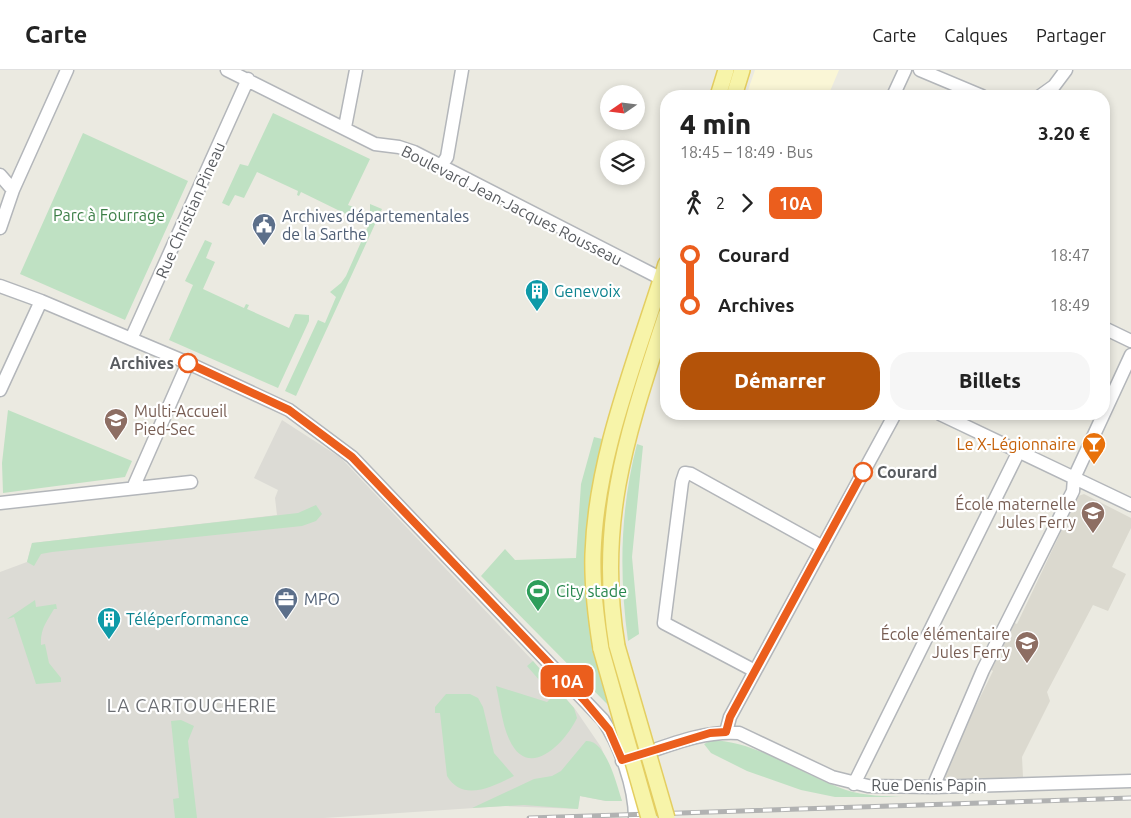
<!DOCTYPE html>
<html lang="fr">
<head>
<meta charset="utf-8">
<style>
	body { margin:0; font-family:Ubuntu,sans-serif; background:#f6f6f6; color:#222; height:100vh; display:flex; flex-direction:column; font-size:19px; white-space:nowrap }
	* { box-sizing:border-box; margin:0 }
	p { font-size:16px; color:#767676 }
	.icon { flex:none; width:28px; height:28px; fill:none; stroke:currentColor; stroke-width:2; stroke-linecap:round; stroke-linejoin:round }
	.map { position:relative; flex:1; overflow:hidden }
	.side { position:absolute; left:660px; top:20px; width:450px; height:330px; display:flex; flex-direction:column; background:#fff; border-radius:20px; box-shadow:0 2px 8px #0003 }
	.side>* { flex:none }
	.badge { padding:0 10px; border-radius:8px; font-size:18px; line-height:32px }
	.needle { width:32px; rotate:256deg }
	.tools { position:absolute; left:600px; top:15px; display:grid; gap:10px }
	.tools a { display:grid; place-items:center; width:45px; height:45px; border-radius:50%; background:#fff; box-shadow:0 2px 8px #0003; font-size:25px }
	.map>.badge { position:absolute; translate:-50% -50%; box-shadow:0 0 0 2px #fff }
	.legs { display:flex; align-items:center; gap:8px; height:55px; padding:0 20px; font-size:16px }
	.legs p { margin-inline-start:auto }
	.overview { display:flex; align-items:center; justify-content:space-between; height:85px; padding:0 20px }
	h1 { font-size:28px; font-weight:800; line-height:38px }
	.action { display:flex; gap:10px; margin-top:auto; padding:10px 20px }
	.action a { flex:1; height:58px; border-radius:20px; background:#b45309; color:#fff; font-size:20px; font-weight:800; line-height:58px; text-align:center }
	.action a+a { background:#f6f6f6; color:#222 }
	ul { padding:0 20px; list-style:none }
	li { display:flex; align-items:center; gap:18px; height:50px; font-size:19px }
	li i { display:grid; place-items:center; width:8px; height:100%; margin:0 6px; background:currentColor }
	li i::after { content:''; width:12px; height:12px; margin:-6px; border:4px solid; border-radius:50%; background:#fff }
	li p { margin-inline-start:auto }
	li:first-child i { background:linear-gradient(#0000 50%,currentColor 0) }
	li:last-child i { background:linear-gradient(currentColor 50%,#0000 0) }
	header { display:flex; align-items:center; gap:30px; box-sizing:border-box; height:70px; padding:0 25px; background:#fff; border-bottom:1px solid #e0e0e0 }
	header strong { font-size:24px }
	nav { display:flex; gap:28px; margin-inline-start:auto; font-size:18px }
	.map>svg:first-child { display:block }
	.commercial { fill:#faf6d6 }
	.industrial { fill:#dcdbd5 }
	.education { fill:#dbd9cf }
	.green { fill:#bfe1c3 }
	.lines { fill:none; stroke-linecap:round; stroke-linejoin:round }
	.minor-casing { stroke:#b3b6ba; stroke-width:15 }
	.major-casing { stroke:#e4ce61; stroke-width:18 }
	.minor { stroke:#fff; stroke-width:12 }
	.major { stroke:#f7f4a9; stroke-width:15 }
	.rail-casing { stroke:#b1b2b2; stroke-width:5 }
	.rail { stroke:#fff; stroke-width:3; stroke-dasharray:9; stroke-linecap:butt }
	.major-bridge-casing { stroke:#e4ce61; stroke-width:18; stroke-linecap:butt }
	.major-bridge { stroke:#f7f4a9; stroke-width:15 }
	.line-1-casing { stroke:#fff; stroke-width:11 }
	.line-1 { stroke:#eb5e1d; stroke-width:8 }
	.stop-1-dot { fill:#fff; stroke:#eb5e1d; stroke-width:2.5 }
	.labels { text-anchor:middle; stroke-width:4.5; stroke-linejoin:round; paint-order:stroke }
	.street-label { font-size:16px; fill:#595c60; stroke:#fff }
	.park-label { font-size:16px; fill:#3b7e46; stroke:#fff }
	.service-label { font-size:16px; fill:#4e5e75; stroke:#fff; text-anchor:start }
	.culture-label { font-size:16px; fill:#0d838f; stroke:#fff; text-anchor:start }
	.stop-label { font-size:16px; font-weight:bold; fill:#595c60; stroke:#fff; text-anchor:end }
	.education-label { font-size:16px; fill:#785e54; stroke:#fff; text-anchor:end }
	.food-label { font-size:16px; fill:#c56008; stroke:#fff; text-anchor:end }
	.leisure-label { font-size:16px; fill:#27864d; stroke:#fff; text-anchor:start }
	.neighbourhood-label { font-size:18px; letter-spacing:1px; fill:#6a6d72; stroke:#fff }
</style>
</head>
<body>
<header>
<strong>Carte</strong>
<nav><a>Carte</a><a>Calques</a><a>Partager</a></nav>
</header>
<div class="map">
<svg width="1131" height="748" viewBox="0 0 1131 748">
	<rect width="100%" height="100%" fill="#ebeae1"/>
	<!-- commercial -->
	<path class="commercial" d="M755,0H839L828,26H746Z"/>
	<!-- industrial -->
	<path class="industrial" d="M282,350L341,388L533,591L575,639L601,677L622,731H606L580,726L578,739L504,736L324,748H0V502L27,492L32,473L277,445L275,428L278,420L254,408Z"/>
	<!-- education -->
	<path class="education" d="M1084,424L1131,448V458L1112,497L1126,504L1108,541L1093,535L1047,622L1050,631L1022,687L1023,707L948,710L943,703L993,601L990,599L1009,565L1007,564L1012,552L1017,554L1078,426Z"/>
	<!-- green -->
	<path class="green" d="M273,43L370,89L348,135L356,138L348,145L301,122L299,126L297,125L298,121L257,102L244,128L235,125L229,136L222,133L240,94L248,96Z
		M83,63L188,111L125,250L20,204Z
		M370,134L382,139L296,326L285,321L318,250L325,253L336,227L330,222L341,213L346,206L370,152Z
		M205,170L212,173L206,188L215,192L203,219L244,238L246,234L249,235L247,239L289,258L295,244L309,245V251L278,318L169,270L193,215L185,211Z
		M8,340L132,391L125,407L3,423L2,393Z
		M594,367L602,369C586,435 580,504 592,571C596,593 602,614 608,635L481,506L505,479L515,490L576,488L581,414Z
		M637,374L643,376L632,487L639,564L628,571C619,504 620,440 637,374Z
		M316,435L322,444L316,451L302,456L52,482L41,484L34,496L27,492L32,473L298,443Z
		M35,530L36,537L56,534L57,539H54C47,551 40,559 41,575L45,574L49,593L61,608V612L36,614L14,547L7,549Z
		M533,591L574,638L577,648C565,673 528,712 509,669C502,654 500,633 496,616L547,632L553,626L527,596Z
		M446,624H470L478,628L483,637L494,683L514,706C493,716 463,733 447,706L440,643H435V637Z
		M181,650L194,656L188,671L197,748H175L173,729L179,728L171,651Z
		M712,670C762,673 800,704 846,720C864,726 885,726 904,727H835L801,720L747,701L711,683L704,674Z
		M586,671C606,669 617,716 622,731H606L580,726L578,739L524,735L472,738L534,709L552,706L561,701Z"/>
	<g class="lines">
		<!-- minor casing -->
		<g class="minor-casing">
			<path id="minor" d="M227,0L375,74L399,77L414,82L662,209
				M920,0L982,26
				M893,26L905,0
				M1040,26L1054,16L1066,0
				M345,57L356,0
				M441,96L447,87L462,0
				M0,105L13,120
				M0,158L13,120L67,0
				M0,216L41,231L188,293L289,340L352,387L603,650C620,675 635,717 635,748
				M1104,258L1131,271
				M131,269L248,9
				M0,320L41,231
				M940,344L1131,435
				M133,418L188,293
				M0,433L191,412
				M755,601L664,553L682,412L685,403L691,404L823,477
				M726,662L730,647L895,344
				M622,691C661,679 699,660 739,663L832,707L868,716L933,717L1131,711
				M854,714L1018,383
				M933,717L983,600L1073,421L1074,408L1131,285"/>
		</g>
		<!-- major casing -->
		<g class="major-casing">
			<path id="major" d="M718,26L726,0
				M734,26L742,0
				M617,576C596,450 628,362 666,245
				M601,579C596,548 592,516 593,484C596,385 637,288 666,194"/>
		</g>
		<!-- minor -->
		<use href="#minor" class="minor"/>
		<!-- major -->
		<use href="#major" class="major"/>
		<!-- rail casing -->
		<g class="rail-casing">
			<path id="rail" d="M529,748L1131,728"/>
		</g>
		<!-- rail -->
		<use href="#rail" class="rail"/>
		<!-- major-bridge casing -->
		<g class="major-bridge-casing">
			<path id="major-bridge" d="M617,576L667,748
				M601,579L649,748"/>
		</g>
		<!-- major-bridge -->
		<use href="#major-bridge" class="major-bridge"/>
	</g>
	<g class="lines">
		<!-- line-1 casing -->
		<g class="line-1-casing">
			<path id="line-1" d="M188,293L289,340L352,387L584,630L609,660L622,690L710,663L726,662L730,647L863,402"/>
		</g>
		<!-- line-1 -->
		<use href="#line-1" class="line-1"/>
	</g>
	<!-- icons -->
	<defs>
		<g id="civic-pin" transform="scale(1.25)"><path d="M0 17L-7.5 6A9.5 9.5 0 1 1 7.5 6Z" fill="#5c6f8a" stroke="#fff"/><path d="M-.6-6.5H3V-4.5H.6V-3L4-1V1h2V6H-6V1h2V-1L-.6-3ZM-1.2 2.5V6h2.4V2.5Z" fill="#fff"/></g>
		<g id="building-pin" transform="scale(1.25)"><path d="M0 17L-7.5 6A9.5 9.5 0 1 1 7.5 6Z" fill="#0f9aa8" stroke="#fff"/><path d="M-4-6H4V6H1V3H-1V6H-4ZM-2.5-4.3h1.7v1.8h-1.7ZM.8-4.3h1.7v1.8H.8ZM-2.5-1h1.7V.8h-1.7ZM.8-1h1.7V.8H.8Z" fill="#fff"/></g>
		<g id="school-pin" transform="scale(1.25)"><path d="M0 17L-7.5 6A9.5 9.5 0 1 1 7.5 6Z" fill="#8d6e63" stroke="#fff"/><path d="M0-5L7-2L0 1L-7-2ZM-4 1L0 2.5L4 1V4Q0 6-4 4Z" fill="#fff"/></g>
		<g id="bar-pin" transform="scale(1.25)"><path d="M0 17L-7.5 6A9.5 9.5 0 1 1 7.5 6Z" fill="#e8710a" stroke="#fff"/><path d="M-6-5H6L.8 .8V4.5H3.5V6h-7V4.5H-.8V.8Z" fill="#fff"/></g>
		<g id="stadium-pin" transform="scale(1.25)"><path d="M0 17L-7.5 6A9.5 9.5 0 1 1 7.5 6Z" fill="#2e9e5b" stroke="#fff"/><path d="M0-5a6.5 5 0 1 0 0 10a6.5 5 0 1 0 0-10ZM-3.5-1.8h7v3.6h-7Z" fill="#fff"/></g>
		<g id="office-pin" transform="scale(1.25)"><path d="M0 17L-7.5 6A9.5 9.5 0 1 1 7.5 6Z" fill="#5c6f8a" stroke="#fff"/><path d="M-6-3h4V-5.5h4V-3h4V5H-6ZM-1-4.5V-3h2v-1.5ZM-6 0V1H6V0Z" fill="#fff"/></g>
	</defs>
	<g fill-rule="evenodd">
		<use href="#civic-pin" x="264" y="155"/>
		<use href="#building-pin" x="537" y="221"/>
		<use href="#school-pin" x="116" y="350"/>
		<use href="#bar-pin" x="1094" y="374"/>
		<use href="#school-pin" x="1093" y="443"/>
		<use href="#stadium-pin" x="538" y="521"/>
		<use href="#office-pin" x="286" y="529"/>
		<use href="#building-pin" x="109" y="549"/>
		<use href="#school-pin" x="1027" y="573"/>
	</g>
	<!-- markers -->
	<g class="stop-1-dot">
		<circle cx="188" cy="293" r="9"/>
		<circle cx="863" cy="402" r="9"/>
	</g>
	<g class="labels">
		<!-- street labels -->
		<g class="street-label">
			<text transform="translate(512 135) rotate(27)" y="6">Boulevard Jean-Jacques Rousseau</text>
			<text transform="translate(190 140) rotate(-66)" y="6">Rue Christian Pineau</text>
			<text x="929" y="721">Rue Denis Papin</text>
		</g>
		<!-- park labels -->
		<g class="park-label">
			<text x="109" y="151">Parc à Fourrage</text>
		</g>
		<!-- service labels -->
		<g class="service-label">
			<text x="282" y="152">Archives départementales<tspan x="282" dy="18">de la Sarthe</tspan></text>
			<text x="304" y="535">MPO</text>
		</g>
		<!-- culture labels -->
		<g class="culture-label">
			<text x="554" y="227">Genevoix</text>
			<text x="126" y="555">Téléperformance</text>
		</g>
		<!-- stop labels -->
		<g class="stop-label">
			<text x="174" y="299">Archives</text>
			<text x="877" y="408" text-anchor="start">Courard</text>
		</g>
		<!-- education labels -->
		<g class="education-label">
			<text x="134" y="347" text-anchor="start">Multi-Accueil<tspan x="134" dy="18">Pied-Sec</tspan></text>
			<text x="1076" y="440">École maternelle<tspan x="1076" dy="18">Jules Ferry</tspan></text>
			<text x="1010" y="570">École élémentaire<tspan x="1010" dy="18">Jules Ferry</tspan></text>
		</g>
		<!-- food labels -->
		<g class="food-label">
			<text x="1076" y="380">Le X-Légionnaire</text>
		</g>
		<!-- leisure labels -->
		<g class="leisure-label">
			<text x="556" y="527">City stade</text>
		</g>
		<!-- neighbourhood labels -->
		<g class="neighbourhood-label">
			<text x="192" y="642">LA CARTOUCHERIE</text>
		</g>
	</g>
</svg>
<div class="tools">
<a><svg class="needle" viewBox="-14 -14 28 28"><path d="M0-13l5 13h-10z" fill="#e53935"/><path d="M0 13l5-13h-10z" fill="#767676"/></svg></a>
<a><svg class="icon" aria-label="layers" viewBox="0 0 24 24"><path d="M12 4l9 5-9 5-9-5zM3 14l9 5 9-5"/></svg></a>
</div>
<b class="badge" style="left:567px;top:611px;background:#eb5e1d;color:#fff">10A</b>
<section class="side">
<div class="overview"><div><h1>4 min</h1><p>18:45 – 18:49 · Bus</p></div><b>3.20 €</b></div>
<div class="legs"><svg class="icon" aria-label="walk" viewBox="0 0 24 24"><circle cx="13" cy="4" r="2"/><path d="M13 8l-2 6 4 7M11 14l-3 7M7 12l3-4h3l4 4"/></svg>2<svg class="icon" aria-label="forward" viewBox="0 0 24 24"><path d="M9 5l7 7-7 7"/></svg><b class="badge" style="background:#eb5e1d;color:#fff">10A</b></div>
<ul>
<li><i style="color:#eb5e1d"></i><b>Courard</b><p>18:47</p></li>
<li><i style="color:#eb5e1d"></i><b>Archives</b><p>18:49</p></li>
</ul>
<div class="action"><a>Démarrer</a><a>Billets</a></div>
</section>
</div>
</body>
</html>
